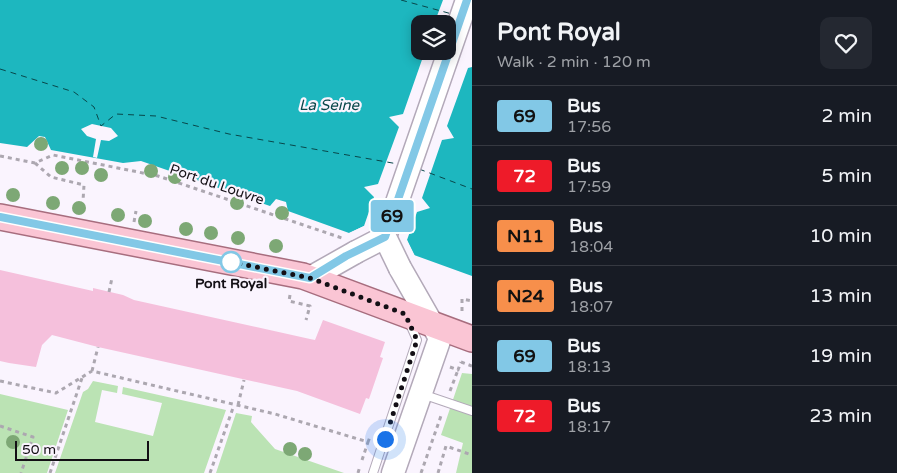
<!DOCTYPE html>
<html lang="en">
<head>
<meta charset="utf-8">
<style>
	body { margin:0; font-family:"Varela Round",sans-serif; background:#242831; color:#f1f3f6; height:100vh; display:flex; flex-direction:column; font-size:19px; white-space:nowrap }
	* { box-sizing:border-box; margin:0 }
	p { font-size:16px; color:#9ea1a6 }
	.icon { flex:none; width:28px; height:28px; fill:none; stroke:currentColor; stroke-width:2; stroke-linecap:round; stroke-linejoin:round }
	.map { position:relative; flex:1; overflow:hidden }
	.sheet { display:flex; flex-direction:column; background:#171b24; width:425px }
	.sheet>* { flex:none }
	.badge { padding:0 10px; border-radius:4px; font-size:18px; line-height:32px }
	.controls { position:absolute; left:411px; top:15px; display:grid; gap:10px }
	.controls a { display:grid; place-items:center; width:45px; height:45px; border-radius:10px; background:#171b24; box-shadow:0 2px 12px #0003; font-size:25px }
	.scale { position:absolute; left:15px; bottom:12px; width:134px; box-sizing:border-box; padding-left:5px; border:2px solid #130f15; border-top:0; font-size:14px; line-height:18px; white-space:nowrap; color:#130f15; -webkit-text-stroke:4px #faf4fe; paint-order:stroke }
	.you { position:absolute; width:25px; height:25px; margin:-12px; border:4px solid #fff; border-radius:50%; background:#1a73e8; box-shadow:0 0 0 8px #1a73e833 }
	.map>.badge { position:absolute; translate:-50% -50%; box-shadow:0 0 0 2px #fff }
	.round { display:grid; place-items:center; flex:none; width:52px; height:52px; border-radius:10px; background:#242831 }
	.overview { display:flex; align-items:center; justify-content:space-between; height:85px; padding:0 25px }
	h1 { font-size:24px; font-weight:700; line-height:38px }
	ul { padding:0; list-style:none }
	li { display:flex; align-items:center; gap:15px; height:60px; padding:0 25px; border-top:1px solid #363941 }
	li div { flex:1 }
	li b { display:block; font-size:19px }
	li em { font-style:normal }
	li .badge { min-width:55px; font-weight:700; text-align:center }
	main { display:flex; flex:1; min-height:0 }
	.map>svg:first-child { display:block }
	.green { fill:#bbe3b4 }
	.water { fill:#1db7bf; fill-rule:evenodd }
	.pier { fill:#faf4fe }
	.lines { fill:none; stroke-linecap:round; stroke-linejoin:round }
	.ferry { stroke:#08474a; stroke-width:1; stroke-dasharray:6 5; stroke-linecap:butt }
	.building { fill:#f5c0dc }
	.lane-casing { stroke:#b3a9b9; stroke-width:10 }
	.secondary-casing { stroke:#b3a9b9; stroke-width:25 }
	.primary-casing { stroke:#a76d7e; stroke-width:28 }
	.path { stroke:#aca7b0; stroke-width:3; stroke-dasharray:4 4; stroke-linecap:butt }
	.lane { stroke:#fff; stroke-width:8 }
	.secondary { stroke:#fff; stroke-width:22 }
	.primary { stroke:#fac5d4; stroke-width:25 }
	.secondary-bridge-casing { stroke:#b3a9b9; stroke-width:25; stroke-linecap:butt }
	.secondary-bridge { stroke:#fff; stroke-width:22 }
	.tree { fill:#7da875 }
	.line-casing { stroke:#fff; stroke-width:11 }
	.line { stroke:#82c8e6; stroke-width:8 }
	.walk { stroke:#130f15; stroke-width:5; stroke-dasharray:0 9 }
	.stop-dot { fill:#fff; stroke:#82c8e6; stroke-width:2.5 }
	.labels { text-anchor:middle; stroke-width:4.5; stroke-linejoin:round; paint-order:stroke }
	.street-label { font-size:14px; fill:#130f15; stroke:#faf4fe }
	.stop-label { font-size:14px; font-weight:bold; fill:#130f15; stroke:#faf4fe }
	.water-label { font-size:15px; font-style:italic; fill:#08474a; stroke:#faf4fe }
</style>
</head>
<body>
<main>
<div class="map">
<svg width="472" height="473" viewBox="0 0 472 473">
	<rect width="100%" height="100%" fill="#faf4fe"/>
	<!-- green -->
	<path class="green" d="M462,373L472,374V473H456L463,443L441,435Z
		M93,381L118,386L117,393L102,390L95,422L153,436L162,403L122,394L123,387L226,410L204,473H55L83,392L88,389Z
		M0,394L68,410L47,473H0Z
		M236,413L252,416L251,422L275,449L344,473H216Z"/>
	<!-- water -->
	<path class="water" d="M0,0H472V276L414,255L407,240L364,226L349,233L288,211L286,202L276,199L270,206L141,161L123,163L51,150L45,137L39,136L27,147L0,143ZM420,24H448V51H420Z"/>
	<!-- pier -->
	<path class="pier" d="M443,0H472V67L468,68L447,126L454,138L442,140L422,198L430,208L417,212L407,240L416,258L412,256L405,243L364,229L349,236L345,235L364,226L374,197L364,187L378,184L399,127L389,117L403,114L424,54L421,51H448V24H434Z
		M92,124L111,128L118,136L109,141L101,140L97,158L93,157L96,139L87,136L81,129Z"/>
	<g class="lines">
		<!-- ferry -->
		<path class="ferry" d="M401,0L452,14
			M0,69L74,92L94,107L101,126L116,114L156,116L229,134L398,164
			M419,169L472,189"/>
	</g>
	<!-- building -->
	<path class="building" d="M0,270L93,291V288L123,295L134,300L310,339L315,340L323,320L385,342L380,357L383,358L369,399L366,398L360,414L297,391L98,347L52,335L42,345L36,367L9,363L0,361Z"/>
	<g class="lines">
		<!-- lane casing -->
		<g class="lane-casing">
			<path id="lane" d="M422,394L472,411
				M373,473L417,340L409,322"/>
		</g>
		<!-- secondary casing -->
		<g class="secondary-casing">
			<path id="secondary" d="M385,237L467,0
				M310,278L356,252
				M393,473L440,338L400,268"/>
		</g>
		<!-- primary casing -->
		<g class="primary-casing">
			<path id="primary" d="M0,217L303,276L472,339"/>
		</g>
		<!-- path -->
		<path class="path" d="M0,156L35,163L53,155L158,176L342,238
			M35,163L51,177L84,185L83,201
			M134,222L136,211
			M109,292L112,278
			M290,295L289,301L310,306L306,320
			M462,311V299L472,301
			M461,362L472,366
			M450,367L458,370L461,362
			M92,371L98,347
			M0,381L56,393L92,371L275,414L368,442L370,437
			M450,391L458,370
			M238,405L244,380
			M0,426L33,437L21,473
			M362,460L368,442
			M50,473L82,378
			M210,473L234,405
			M358,473L360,466
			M421,473L442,413
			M438,473L446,446L472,455"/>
		<!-- lane -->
		<use href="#lane" class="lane"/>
		<!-- secondary -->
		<use href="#secondary" class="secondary"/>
		<!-- primary -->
		<use href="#primary" class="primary"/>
		<!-- secondary-bridge casing -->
		<g class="secondary-bridge-casing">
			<path id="secondary-bridge" d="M356,252L385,237L400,268"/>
		</g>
		<!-- secondary-bridge -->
		<use href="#secondary-bridge" class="secondary-bridge"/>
	</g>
	<!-- trees -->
	<g class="tree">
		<circle cx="41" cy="144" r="7"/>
		<circle cx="62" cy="168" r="7"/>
		<circle cx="82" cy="168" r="7"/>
		<circle cx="151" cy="171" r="7"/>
		<circle cx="101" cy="175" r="7"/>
		<circle cx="175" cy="177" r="7"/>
		<circle cx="13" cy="195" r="7"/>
		<circle cx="53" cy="203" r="7"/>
		<circle cx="237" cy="203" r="7"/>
		<circle cx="79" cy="208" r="7"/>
		<circle cx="282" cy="213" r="7"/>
		<circle cx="118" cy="215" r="7"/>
		<circle cx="145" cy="221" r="7"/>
		<circle cx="186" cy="229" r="7"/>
		<circle cx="211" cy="233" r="7"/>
		<circle cx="238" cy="238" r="7"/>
		<circle cx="276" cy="246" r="7"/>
		<circle cx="13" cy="442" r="7"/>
		<circle cx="290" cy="449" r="7"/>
		<circle cx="305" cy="454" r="7"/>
	</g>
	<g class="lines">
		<!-- line casing -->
		<g class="line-casing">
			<path id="line" d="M0,217L310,278L346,256L385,237L467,0"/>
		</g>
		<!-- line -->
		<use href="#line" class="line"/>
		<!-- walk -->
		<path class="walk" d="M231,262L310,278L405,314L417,340L385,439"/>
	</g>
	<!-- markers -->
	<circle class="stop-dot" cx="231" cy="262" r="10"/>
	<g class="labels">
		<!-- street labels -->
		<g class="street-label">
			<text transform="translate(217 184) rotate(19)" y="5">Port du Louvre</text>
		</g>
		<!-- stop labels -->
		<g class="stop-label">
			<text x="231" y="288">Pont Royal</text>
		</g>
		<!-- water labels -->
		<g class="water-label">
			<text x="329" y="110">La Seine</text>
		</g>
	</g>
</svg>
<div class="controls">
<a><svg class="icon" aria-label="layers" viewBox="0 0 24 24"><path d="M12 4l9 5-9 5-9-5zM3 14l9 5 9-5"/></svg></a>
</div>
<div class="scale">50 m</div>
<div class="you" style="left:385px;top:439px"></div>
<b class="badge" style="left:392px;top:216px;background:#82c8e6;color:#111">69</b>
</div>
<section class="sheet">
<div class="overview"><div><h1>Pont Royal</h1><p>Walk · 2 min · 120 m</p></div><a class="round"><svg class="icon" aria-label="heart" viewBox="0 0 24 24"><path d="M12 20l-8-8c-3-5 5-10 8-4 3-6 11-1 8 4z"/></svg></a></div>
<ul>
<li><span class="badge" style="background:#82c8e6;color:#111">69</span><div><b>Bus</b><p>17:56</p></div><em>2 min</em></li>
<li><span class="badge" style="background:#ee1b29;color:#fff">72</span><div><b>Bus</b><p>17:59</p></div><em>5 min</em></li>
<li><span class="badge" style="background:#f78f4b;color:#111">N11</span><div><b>Bus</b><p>18:04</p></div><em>10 min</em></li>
<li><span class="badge" style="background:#f78f4b;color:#111">N24</span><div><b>Bus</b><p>18:07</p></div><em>13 min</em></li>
<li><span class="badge" style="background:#82c8e6;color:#111">69</span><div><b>Bus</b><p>18:13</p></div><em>19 min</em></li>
<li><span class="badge" style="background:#ee1b29;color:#fff">72</span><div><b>Bus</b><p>18:17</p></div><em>23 min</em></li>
</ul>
</section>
</main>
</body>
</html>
